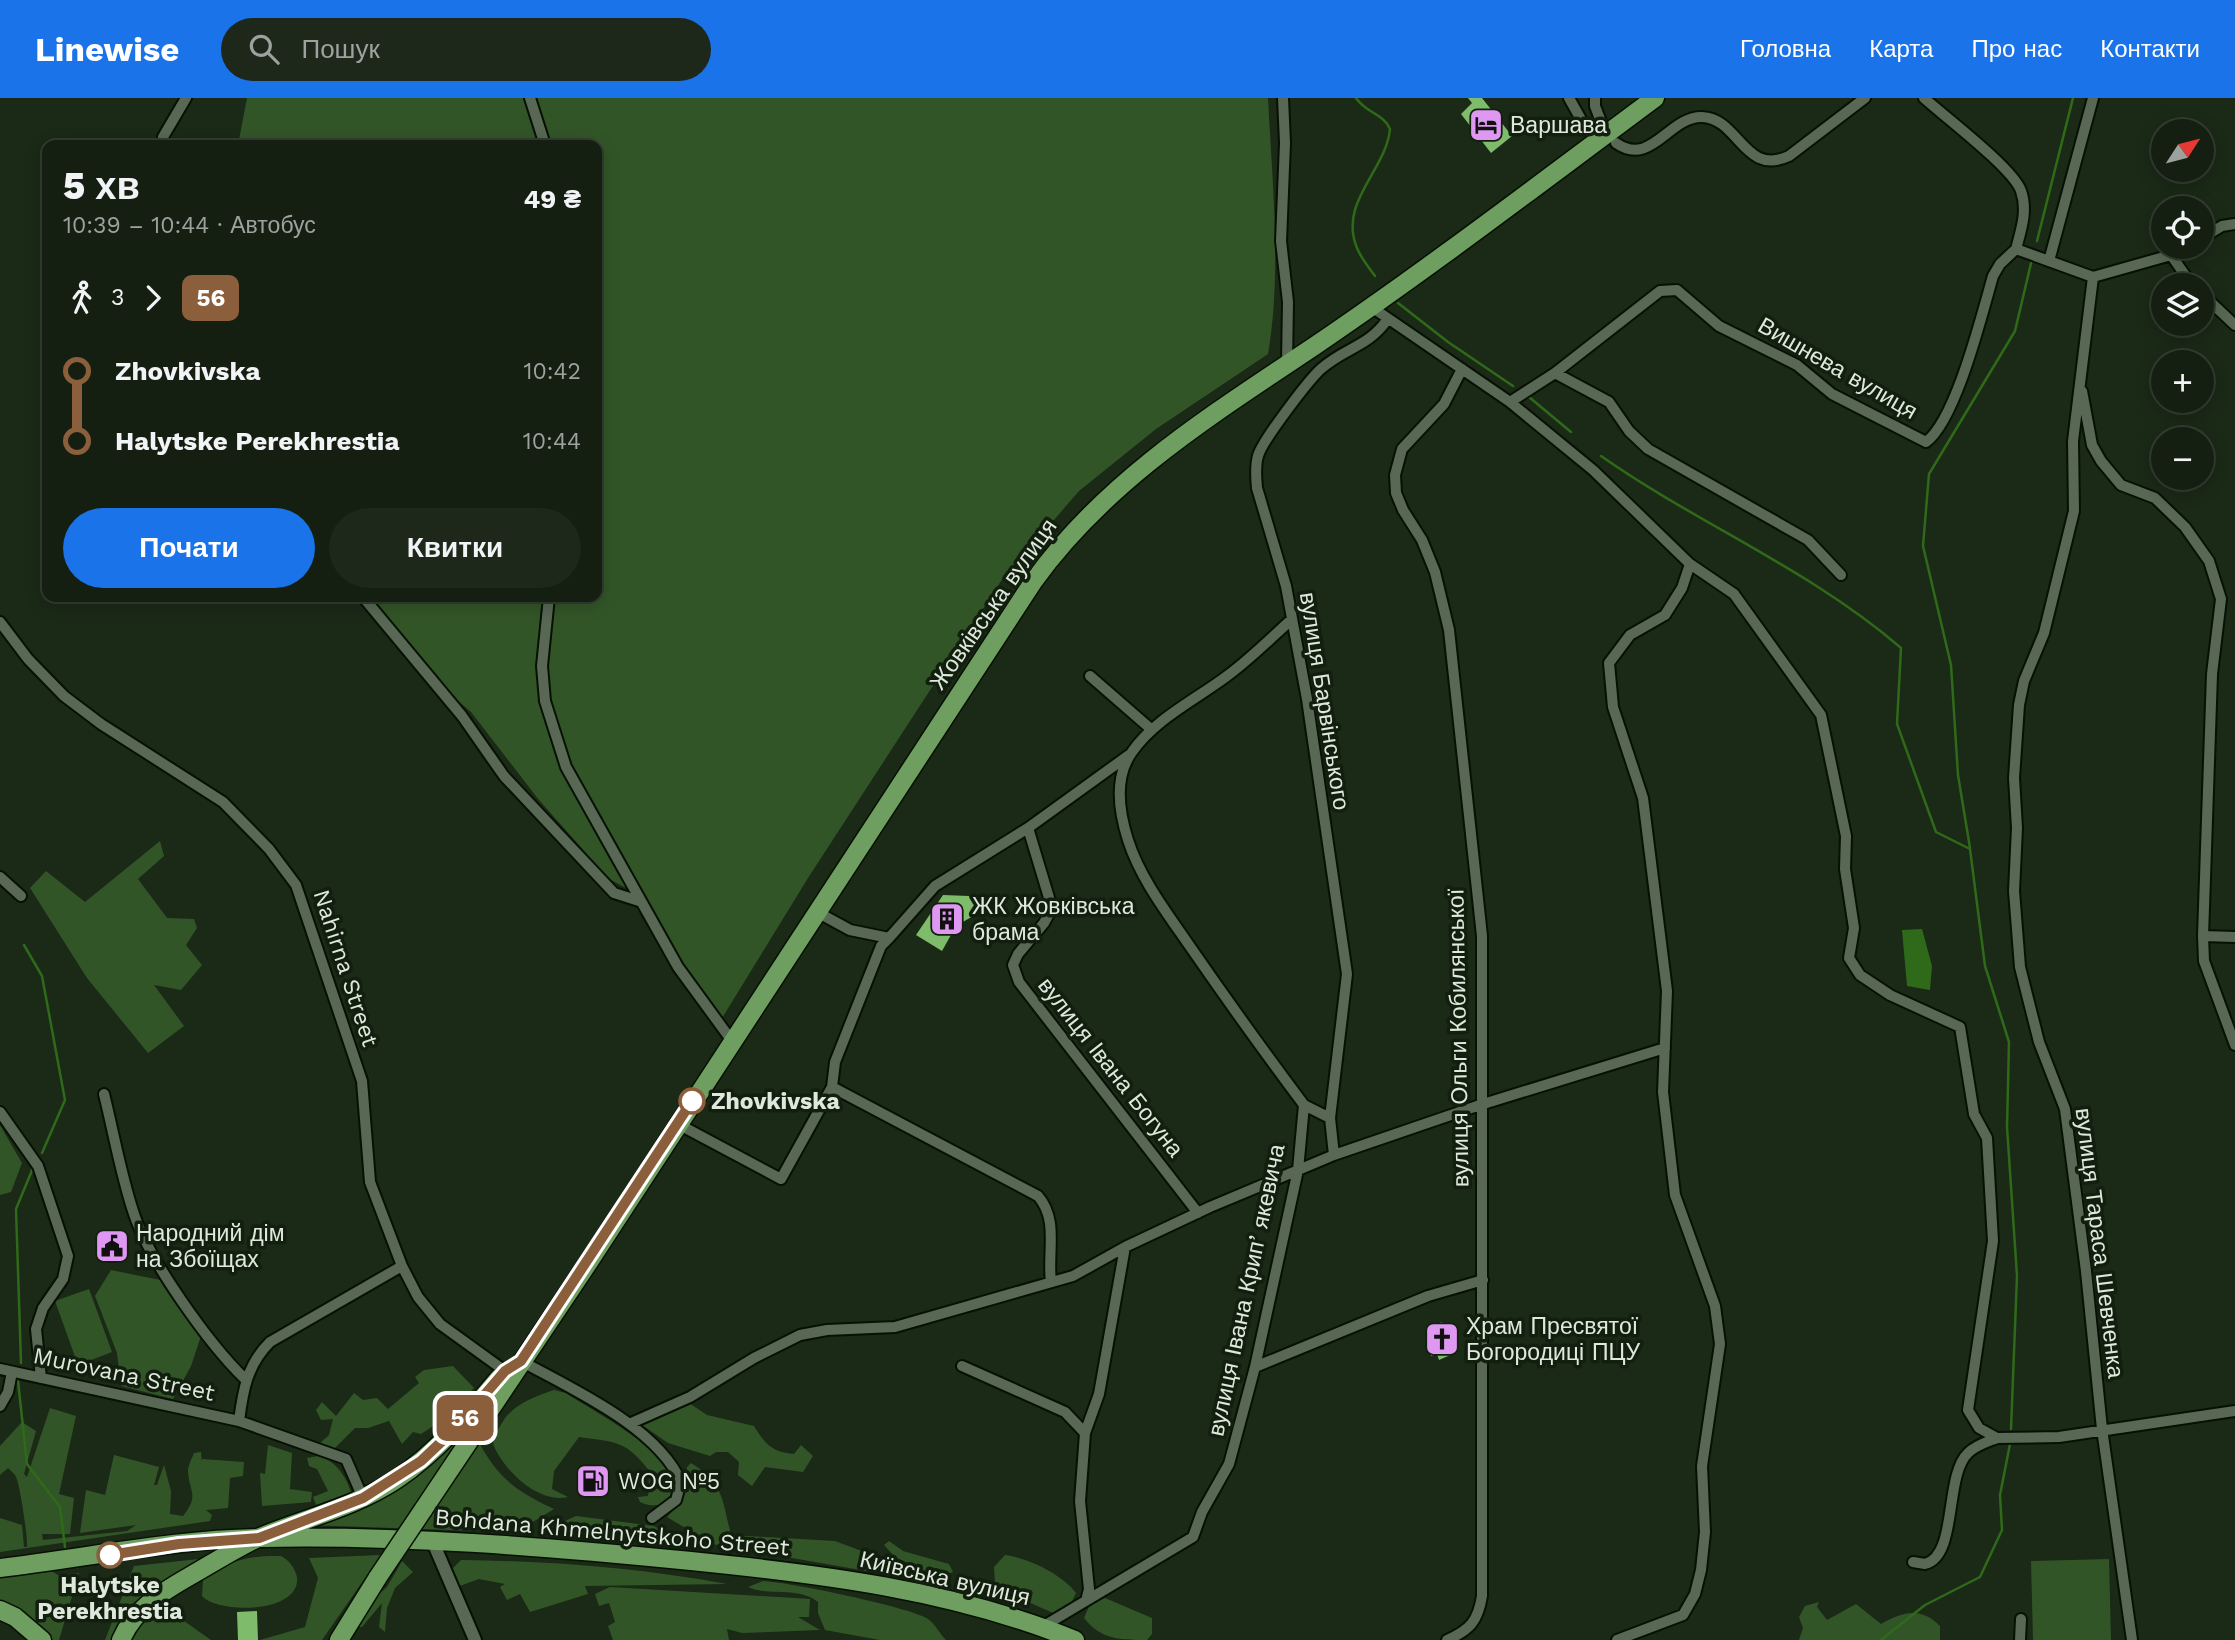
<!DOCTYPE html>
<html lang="uk">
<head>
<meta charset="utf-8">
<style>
	body { margin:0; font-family:"Work Sans",sans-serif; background:#1d271a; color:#f1f3f6; height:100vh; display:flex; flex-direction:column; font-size:26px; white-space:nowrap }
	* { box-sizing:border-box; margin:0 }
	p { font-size:23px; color:#9da29f }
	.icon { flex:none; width:38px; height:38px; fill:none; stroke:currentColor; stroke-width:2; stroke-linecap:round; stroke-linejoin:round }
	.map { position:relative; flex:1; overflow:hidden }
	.drawer { position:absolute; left:42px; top:42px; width:560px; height:462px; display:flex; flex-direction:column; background:#141f11; border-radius:14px; box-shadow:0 4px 18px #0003,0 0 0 2px #333d31 }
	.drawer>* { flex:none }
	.badge { padding:0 14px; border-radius:10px; font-size:24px; line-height:46px }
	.needle { width:46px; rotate:54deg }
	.buttons { position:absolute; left:2151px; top:21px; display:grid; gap:14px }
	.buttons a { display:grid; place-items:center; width:63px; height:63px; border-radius:50%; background:#141f11; box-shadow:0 4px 18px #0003,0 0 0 2px #333d31; font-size:35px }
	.map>.badge { position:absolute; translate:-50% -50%; box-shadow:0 0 0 4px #fff }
	.legs { display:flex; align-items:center; gap:10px; height:77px; padding:0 21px; font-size:23px }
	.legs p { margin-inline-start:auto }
	.head { display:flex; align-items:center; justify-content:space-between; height:119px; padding:0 21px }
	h1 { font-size:38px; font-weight:800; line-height:52px }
	.action { display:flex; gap:14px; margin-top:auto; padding:14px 21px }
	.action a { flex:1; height:80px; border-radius:42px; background:#1a73e8; color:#fff; font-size:28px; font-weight:800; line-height:80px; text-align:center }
	.action a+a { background:#1d271a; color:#f1f3f6 }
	ul { padding:0 21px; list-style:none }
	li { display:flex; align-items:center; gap:24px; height:70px; font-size:26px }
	li i { display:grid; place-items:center; width:10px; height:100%; margin:0 9px; background:currentColor }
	li i::after { content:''; width:18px; height:18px; margin:-9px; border:5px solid; border-radius:50%; background:#141f11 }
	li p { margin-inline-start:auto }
	li:first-child i { background:linear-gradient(#0000 50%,currentColor 0) }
	li:last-child i { background:linear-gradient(currentColor 50%,#0000 0) }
	header { display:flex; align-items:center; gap:42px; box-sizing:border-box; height:98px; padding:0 35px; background:#1a73e8; color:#fff }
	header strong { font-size:33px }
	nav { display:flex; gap:38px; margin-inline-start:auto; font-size:24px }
	.search { width:490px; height:63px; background:#1d271a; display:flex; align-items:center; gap:18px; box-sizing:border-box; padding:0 24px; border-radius:38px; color:#9da29f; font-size:26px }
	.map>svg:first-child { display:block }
	.green { fill:#325528 }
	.water { fill:#2f6a1a }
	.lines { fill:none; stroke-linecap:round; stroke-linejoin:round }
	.stream { stroke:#2f6a1a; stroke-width:2.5 }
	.building { fill:#7ebc6c }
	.minor-casing { stroke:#061103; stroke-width:14 }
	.tertiary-casing { stroke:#061103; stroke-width:16 }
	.trunk-casing { stroke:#061103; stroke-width:21 }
	.minor { stroke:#586854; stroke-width:10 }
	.tertiary { stroke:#586854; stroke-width:12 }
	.trunk { stroke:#6e9e60; stroke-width:18 }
	.trunk-bridge-casing { stroke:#061103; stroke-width:21; stroke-linecap:butt }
	.trunk-bridge { stroke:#6e9e60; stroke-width:18 }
	.line-1-casing { stroke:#fff; stroke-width:16 }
	.line-1 { stroke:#8b5e3c; stroke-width:10 }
	.stop-1-dot { fill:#fff; stroke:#8b5e3c; stroke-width:3.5 }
	.labels { text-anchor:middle; stroke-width:7; stroke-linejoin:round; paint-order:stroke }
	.poi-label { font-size:23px; fill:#dfe8dd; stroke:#121f0e; text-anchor:start }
	.street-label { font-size:23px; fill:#dfe8dd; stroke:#121f0e }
	.stop-label { font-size:23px; font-weight:bold; fill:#dfe8dd; stroke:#121f0e; text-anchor:start }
</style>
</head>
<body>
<header>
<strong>Linewise</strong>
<div class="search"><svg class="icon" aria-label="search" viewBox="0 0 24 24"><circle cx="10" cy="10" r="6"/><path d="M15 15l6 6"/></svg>Пошук</div>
<nav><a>Головна</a><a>Карта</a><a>Про нас</a><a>Контакти</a></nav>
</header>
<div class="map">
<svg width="2235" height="1542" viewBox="0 0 2235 1542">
	<rect width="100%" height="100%" fill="#1b2917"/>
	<!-- green -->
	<path class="green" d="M247,0H1268C1272,82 1282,176 1268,256L1156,331L1079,393L1001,483L808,780L719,925L642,798L609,781L539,702L471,614L429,578L372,499H597V47H238Z
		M160,743L164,758L138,781L167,820L194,821L197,830L186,847L202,867L181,892L154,887L184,928L148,955L87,880L30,790L46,773L85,804Z
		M0,1027L22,1065L11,1094L0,1097Z
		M111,1172L160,1182L201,1238L191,1268L173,1301L121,1288L117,1255L95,1198Z
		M89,1191L112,1254L78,1267L55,1203Z
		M453,1268L474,1290L441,1323L421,1336L413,1334L402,1346L389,1323L368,1330H355L332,1353L320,1345L329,1337L333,1321L321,1322L316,1312L322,1304L336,1318L354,1295L363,1302L377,1300L388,1311L419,1285L415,1279L424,1272Z
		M554,1292L566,1295C601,1318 660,1347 677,1385C672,1403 659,1413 640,1404L638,1399L648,1398L650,1374C627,1343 616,1344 579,1339L554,1373L552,1391L568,1399C537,1406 503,1371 493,1346C503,1311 522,1303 554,1292Z
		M686,1303L707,1317L754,1328C765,1346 772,1354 794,1356L801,1347L813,1358L803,1374L765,1369L752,1388L738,1377L739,1364L728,1354H716L710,1358L668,1345L642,1327Z
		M50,1310L76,1318L59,1396L74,1400L70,1436H42L43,1442L127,1433L136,1427L80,1435L86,1392L105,1397L114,1357L159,1369L154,1387H157L164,1367L171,1393L170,1416L183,1418C200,1397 189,1394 188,1373C188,1368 192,1360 194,1355L201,1354L202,1365V1361L244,1364L243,1378L230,1380L228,1410L206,1412L212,1417L210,1423L0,1454V1420L22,1427L24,1449H27C28,1440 20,1387 16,1379C16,1377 9,1371 8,1370L0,1377V1348L22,1324L36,1333L24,1376L27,1379Z
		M480,1313L409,1414L429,1415L477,1341C498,1380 514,1392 554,1411L523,1430L508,1434L307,1427L351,1411Z
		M268,1347L292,1355L290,1391L312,1394L311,1404L262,1408L260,1375L265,1376Z
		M318,1358C335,1362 346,1378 351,1394L316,1407L313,1399L328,1393L317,1371L309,1368L307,1360Z
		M691,1365C724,1385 722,1402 731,1437L835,1443L947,1485L946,1489L888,1473L878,1475L712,1446L667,1419L682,1403L687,1369Z
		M576,1418L654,1428L689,1446L538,1435Z
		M889,1443L903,1453L949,1466L953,1474L939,1479L895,1459L884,1447Z
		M381,1457L322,1542H260L305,1529L318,1480L309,1460Z
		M1005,1457C1028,1460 1062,1476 1076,1495L1069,1510L1053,1515L1008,1495L995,1485L994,1469Z
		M281,1458C289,1462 295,1470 297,1479C301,1516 218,1516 202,1498L203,1482C225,1462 253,1457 281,1458Z
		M208,1460C171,1481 128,1499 111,1542H105L134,1468Z
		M2109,1461L2111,1542H2033L2031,1463Z
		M461,1462C550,1463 640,1470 727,1486L585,1488L588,1496L530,1514L520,1496L507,1502L500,1489L505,1486L479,1481L457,1489L451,1472Z
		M402,1463L413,1474L395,1490L387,1510L385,1534L379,1529L382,1505L362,1529L354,1528L366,1507L387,1489Z
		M50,1472L58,1477L79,1475L59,1542H53L22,1515L0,1502V1480Z
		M763,1483C788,1484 910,1509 928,1521C935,1526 940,1536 946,1542H880L825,1532L818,1515V1504C797,1488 771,1499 748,1489Z
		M610,1489L810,1501L809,1519H798L820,1532L742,1535L727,1531L729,1542H613L608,1528L615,1524L609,1505L599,1508L595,1496Z
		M1105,1500L1152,1520V1536L1147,1542C1121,1542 1101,1542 1084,1520L1090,1506Z
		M157,1504L211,1542H127Z
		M1819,1504L1817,1509L1827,1522L1856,1506L1881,1526C1904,1513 1921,1509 1940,1528V1542H1799L1803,1530L1799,1519L1805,1508Z"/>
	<!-- water -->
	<path class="water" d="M1922,831L1932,868L1930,892L1907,888L1902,832Z"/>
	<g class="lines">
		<!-- stream -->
		<path class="stream" d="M1356,0C1366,15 1384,16 1390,31C1386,73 1338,104 1357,150C1361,160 1369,170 1375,178
			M2037,143L2073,0
			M1398,205L1448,244L1513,288
			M1529,299L1571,334
			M1601,358C1698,426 1811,472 1901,550L1897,626L1936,734L1970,751L1985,868L2009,944L2007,1029L2017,1178L2011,1331
			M1970,750L1958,677L1951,567L1923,448L1929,376L2015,233L2032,161
			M24,847L42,878L65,1002L42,1055
			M21,1265L16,1111L33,1070
			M18,1283L27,1366L60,1409L65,1449
			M1881,1542L1925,1507L1980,1479L2002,1432L2000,1397L2010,1346"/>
	</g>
	<!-- building -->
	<path class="building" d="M1468,0H1482L1512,38L1491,55L1461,16L1472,5Z
		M943,797L969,798L980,814L956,828L942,853L916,837Z
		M1442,1224L1448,1238L1452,1236L1458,1248L1453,1250L1455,1255L1439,1262L1437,1256L1431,1258L1426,1246L1431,1244L1426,1231Z
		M257,1513L258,1542H238L237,1514Z"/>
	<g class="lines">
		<!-- minor casing -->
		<g class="minor-casing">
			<path id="minor" d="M530,0L545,47
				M1283,0L1285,45L1281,143L1288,204L1287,264
				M1569,0L1583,25L1606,37
				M1595,0V8L1606,37
				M1924,0C1944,18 2014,71 2021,93C2028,113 2021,132 2016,151
				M1616,45C1651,70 1669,18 1702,19C1739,20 1744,79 1789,58L1865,0
				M162,47L163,39L186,0
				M2202,140L2222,128L2235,126
				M2016,151L2093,179
				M2171,157L2192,187
				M2049,163L2093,0
				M2093,179L2073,343L2074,413L2044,535L2024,583L2019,607L2014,680L2017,730L2014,793L2020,869L2039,944L2065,1011L2086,1173L2102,1331L2132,1542
				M2093,179L2171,157L2185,149
				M2202,196L2235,227
				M1370,208L1510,304L1593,372L1690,466L1734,496L1821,617L1846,738L1845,771L1854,830L1849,860L1860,877L1890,897L1960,929L1974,1016L1987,1040L1993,1143L1968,1312L1979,1330L1997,1340L2059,1339L2235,1313
				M1555,275L1609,304L1629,333L1648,351L1808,442L1841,477
				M2082,293L2092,347L2101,363L2121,387L2155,400L2185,429L2209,463L2221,501L2212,576L2203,838L2204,863L2235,947
				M1510,304L1555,275L1660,193L1677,192L1719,228L1797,267L1832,296L1926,344C1956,322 1982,216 1993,178L2000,166L2016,151
				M363,499L462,618L504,678L614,795L639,803
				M549,499L542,568L545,603L566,669L678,869L732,943
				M0,524L28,561L64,598L101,626L223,704L269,751L296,787L362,983L370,1084L402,1168L418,1199L440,1226L505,1273
				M1090,578L1152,632
				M1028,730L1050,803V814L1044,825L1018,856L1013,867L1019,884L1198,1115
				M0,779L21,798
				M817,814L850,832L889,840L935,788L1028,730L1129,657
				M2203,838L2235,839
				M832,989L1038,1098C1059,1122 1047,1155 1051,1184
				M104,996C114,1036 121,1078 134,1116C150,1164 209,1246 245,1281
				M1304,1007L1330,1020L1347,876L1307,601L1286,488L1257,390C1256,380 1255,368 1258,358C1262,343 1310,280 1322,270C1345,250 1369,248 1387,222
				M0,1014L38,1068L68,1158L63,1181L43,1210L36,1231L41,1280
				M1330,1020L1334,1057
				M678,1026L781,1081L832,989L835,964L881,848L889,840
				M521,1263C572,1291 657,1329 681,1384L676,1402L652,1420
				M962,1268L1065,1314L1085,1335
				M1255,1269L1428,1198L1483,1182
				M0,1271L239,1323L346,1361L363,1400
				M0,1308L8,1294L12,1274
				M239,1323C243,1292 247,1267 270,1244L402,1168
				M629,1326L690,1299L754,1260L800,1237L827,1232L895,1229L1073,1178L1125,1149L1210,1109L1334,1057L1480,1007L1665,950
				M1913,1464L1925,1466C1958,1458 1944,1378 1968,1355C1976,1347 1987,1344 1997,1340
				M1086,1503L1089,1491L1080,1403L1085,1335L1099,1296L1125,1149
				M1042,1529L1193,1439L1202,1414L1229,1366L1255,1269L1298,1072L1304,1007C1265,955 1227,902 1189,847C1167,815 1140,780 1128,742C1119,714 1114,679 1132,654C1155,621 1195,602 1227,578C1249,562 1270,541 1291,522
				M1447,1542C1470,1532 1478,1523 1482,1498V838L1449,532L1435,474L1422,442L1403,412L1396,395L1395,377L1402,351L1444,306L1462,271
				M1617,1542L1683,1517L1695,1496L1701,1472L1705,1434L1702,1368L1720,1246L1715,1208L1675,1097L1663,994L1667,893L1643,700L1613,609L1609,565L1630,537L1665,517L1682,490L1690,466
				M2020,1542L2021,1521"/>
		</g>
		<!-- tertiary casing -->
		<g class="tertiary-casing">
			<path id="tertiary" d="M432,1442L475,1542"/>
		</g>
		<!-- trunk casing -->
		<g class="trunk-casing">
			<path id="trunk" d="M423,1412L589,1164L1033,484C1106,382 1213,316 1316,247C1431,169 1543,83 1655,0
				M0,1470C86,1460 174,1441 260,1440C405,1437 548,1449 691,1463C821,1476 953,1492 1075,1542
				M0,1512L15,1519L42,1542
				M121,1542C134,1511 162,1494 190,1478C213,1465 236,1450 260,1439C306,1420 355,1409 397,1381C437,1354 468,1317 499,1280
				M339,1542L378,1479"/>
		</g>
		<!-- minor -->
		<use href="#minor" class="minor"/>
		<!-- tertiary -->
		<use href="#tertiary" class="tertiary"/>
		<!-- trunk -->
		<use href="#trunk" class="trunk"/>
		<!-- trunk-bridge casing -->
		<g class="trunk-bridge-casing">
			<path id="trunk-bridge" d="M378,1479L423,1412"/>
		</g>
		<!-- trunk-bridge -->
		<use href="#trunk-bridge" class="trunk-bridge"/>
	</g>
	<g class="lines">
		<!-- line-1 casing -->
		<g class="line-1-casing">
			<path id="line-1" d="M110,1457L179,1446L259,1440L363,1400L421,1363L456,1330L505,1273L521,1263L692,1003"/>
		</g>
		<!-- line-1 -->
		<use href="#line-1" class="line-1"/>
	</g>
	<!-- icons -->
	<defs>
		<g id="hotel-square" transform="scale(1.75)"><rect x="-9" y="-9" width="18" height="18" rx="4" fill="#de98f2" stroke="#121f0e"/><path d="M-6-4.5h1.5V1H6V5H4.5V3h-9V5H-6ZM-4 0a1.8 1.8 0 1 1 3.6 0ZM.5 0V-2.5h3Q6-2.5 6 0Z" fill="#111"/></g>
		<g id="building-square" transform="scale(1.75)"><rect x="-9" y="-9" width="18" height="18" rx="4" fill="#de98f2" stroke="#121f0e"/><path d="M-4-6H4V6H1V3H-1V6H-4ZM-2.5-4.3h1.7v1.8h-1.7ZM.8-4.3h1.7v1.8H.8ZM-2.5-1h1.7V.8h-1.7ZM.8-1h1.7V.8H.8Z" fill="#111"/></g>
		<g id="civic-square" transform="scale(1.75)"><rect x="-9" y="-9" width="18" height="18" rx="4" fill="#de98f2" stroke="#121f0e"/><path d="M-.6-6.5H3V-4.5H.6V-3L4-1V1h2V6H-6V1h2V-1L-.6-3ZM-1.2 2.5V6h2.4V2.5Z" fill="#111"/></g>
		<g id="church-square" transform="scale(1.75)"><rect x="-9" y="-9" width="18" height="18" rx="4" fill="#de98f2" stroke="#121f0e"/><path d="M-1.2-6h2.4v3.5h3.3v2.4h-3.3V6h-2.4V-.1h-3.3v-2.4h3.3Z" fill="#111"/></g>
		<g id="fuel-square" transform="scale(1.75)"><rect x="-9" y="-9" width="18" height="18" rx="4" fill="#de98f2" stroke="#121f0e"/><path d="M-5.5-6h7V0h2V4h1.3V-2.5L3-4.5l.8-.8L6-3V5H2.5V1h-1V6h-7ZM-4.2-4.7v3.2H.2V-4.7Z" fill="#111"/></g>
	</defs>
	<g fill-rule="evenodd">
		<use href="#hotel-square" x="1486" y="27"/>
		<use href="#building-square" x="947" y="821"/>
		<use href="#civic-square" x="112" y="1148"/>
		<use href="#church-square" x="1442" y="1241"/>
		<use href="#fuel-square" x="593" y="1383"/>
	</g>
	<!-- markers -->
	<g class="stop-1-dot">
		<circle cx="692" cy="1003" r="12"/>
		<circle cx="110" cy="1457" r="12"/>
	</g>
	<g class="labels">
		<!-- poi labels -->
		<g class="poi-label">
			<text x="1510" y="35">Варшава</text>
			<text x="972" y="816">ЖК Жовківська<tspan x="972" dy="26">брама</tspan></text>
			<text x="136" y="1143">Народний дім<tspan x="136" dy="26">на Збоїщах</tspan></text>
			<text x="1466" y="1236">Храм Пресвятої<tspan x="1466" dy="26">Богородиці ПЦУ</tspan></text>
			<text x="618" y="1391">WOG №5</text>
		</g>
		<!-- street labels -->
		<g class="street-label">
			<text transform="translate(1838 270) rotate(30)" y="8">Вишнева вулиця</text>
			<text transform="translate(993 506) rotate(-55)" y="8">Жовківська вулиця</text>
			<text transform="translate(1325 603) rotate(81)" y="8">вулиця Барвінського</text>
			<text transform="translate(346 870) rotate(72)" y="8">Nahirna Street</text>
			<text transform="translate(1458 940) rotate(-91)" y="8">вулиця Ольги Кобилянської</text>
			<text transform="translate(1111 969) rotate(52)" y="8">вулиця Івана Богуна</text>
			<text transform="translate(2100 1145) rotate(83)" y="8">вулиця Тараса Шевченка</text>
			<text transform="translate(1246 1192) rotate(-78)" y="8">вулиця Івана Крипʼякевича</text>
			<text transform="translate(124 1276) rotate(12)" y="8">Murovana Street</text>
			<text transform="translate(612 1434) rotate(5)" y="8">Bohdana Khmelnytskoho Street</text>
			<text transform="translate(945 1480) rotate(13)" y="8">Київська вулиця</text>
		</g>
		<!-- stop labels -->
		<g class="stop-label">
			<text x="711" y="1011">Zhovkivska</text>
			<text x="110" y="1495" text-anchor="middle">Halytske<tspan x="110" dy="26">Perekhrestia</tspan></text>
		</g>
	</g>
</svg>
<div class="buttons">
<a><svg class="needle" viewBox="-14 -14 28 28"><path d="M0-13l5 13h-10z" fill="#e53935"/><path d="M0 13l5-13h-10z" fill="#9da29f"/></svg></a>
<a><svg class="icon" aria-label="locate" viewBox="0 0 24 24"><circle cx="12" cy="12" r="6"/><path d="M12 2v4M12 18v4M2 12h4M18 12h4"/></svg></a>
<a><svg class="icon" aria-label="layers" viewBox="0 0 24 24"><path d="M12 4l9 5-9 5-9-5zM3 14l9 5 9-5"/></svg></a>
<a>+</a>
<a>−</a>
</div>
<b class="badge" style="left:465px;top:1320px;background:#8b5e3c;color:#fff">56</b>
<section class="drawer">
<div class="head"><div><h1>5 хв</h1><p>10:39 – 10:44 · Автобус</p></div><b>49 ₴</b></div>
<div class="legs"><svg class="icon" aria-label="walk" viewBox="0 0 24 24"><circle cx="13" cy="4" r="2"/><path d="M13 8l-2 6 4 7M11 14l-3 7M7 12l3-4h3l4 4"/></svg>3<svg class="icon" aria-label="forward" viewBox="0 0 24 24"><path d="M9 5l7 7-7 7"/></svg><b class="badge" style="background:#8b5e3c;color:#fff">56</b></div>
<ul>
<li><i style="color:#8b5e3c"></i><b>Zhovkivska</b><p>10:42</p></li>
<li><i style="color:#8b5e3c"></i><b>Halytske Perekhrestia</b><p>10:44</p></li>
</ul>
<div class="action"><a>Почати</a><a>Квитки</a></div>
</section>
</div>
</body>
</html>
